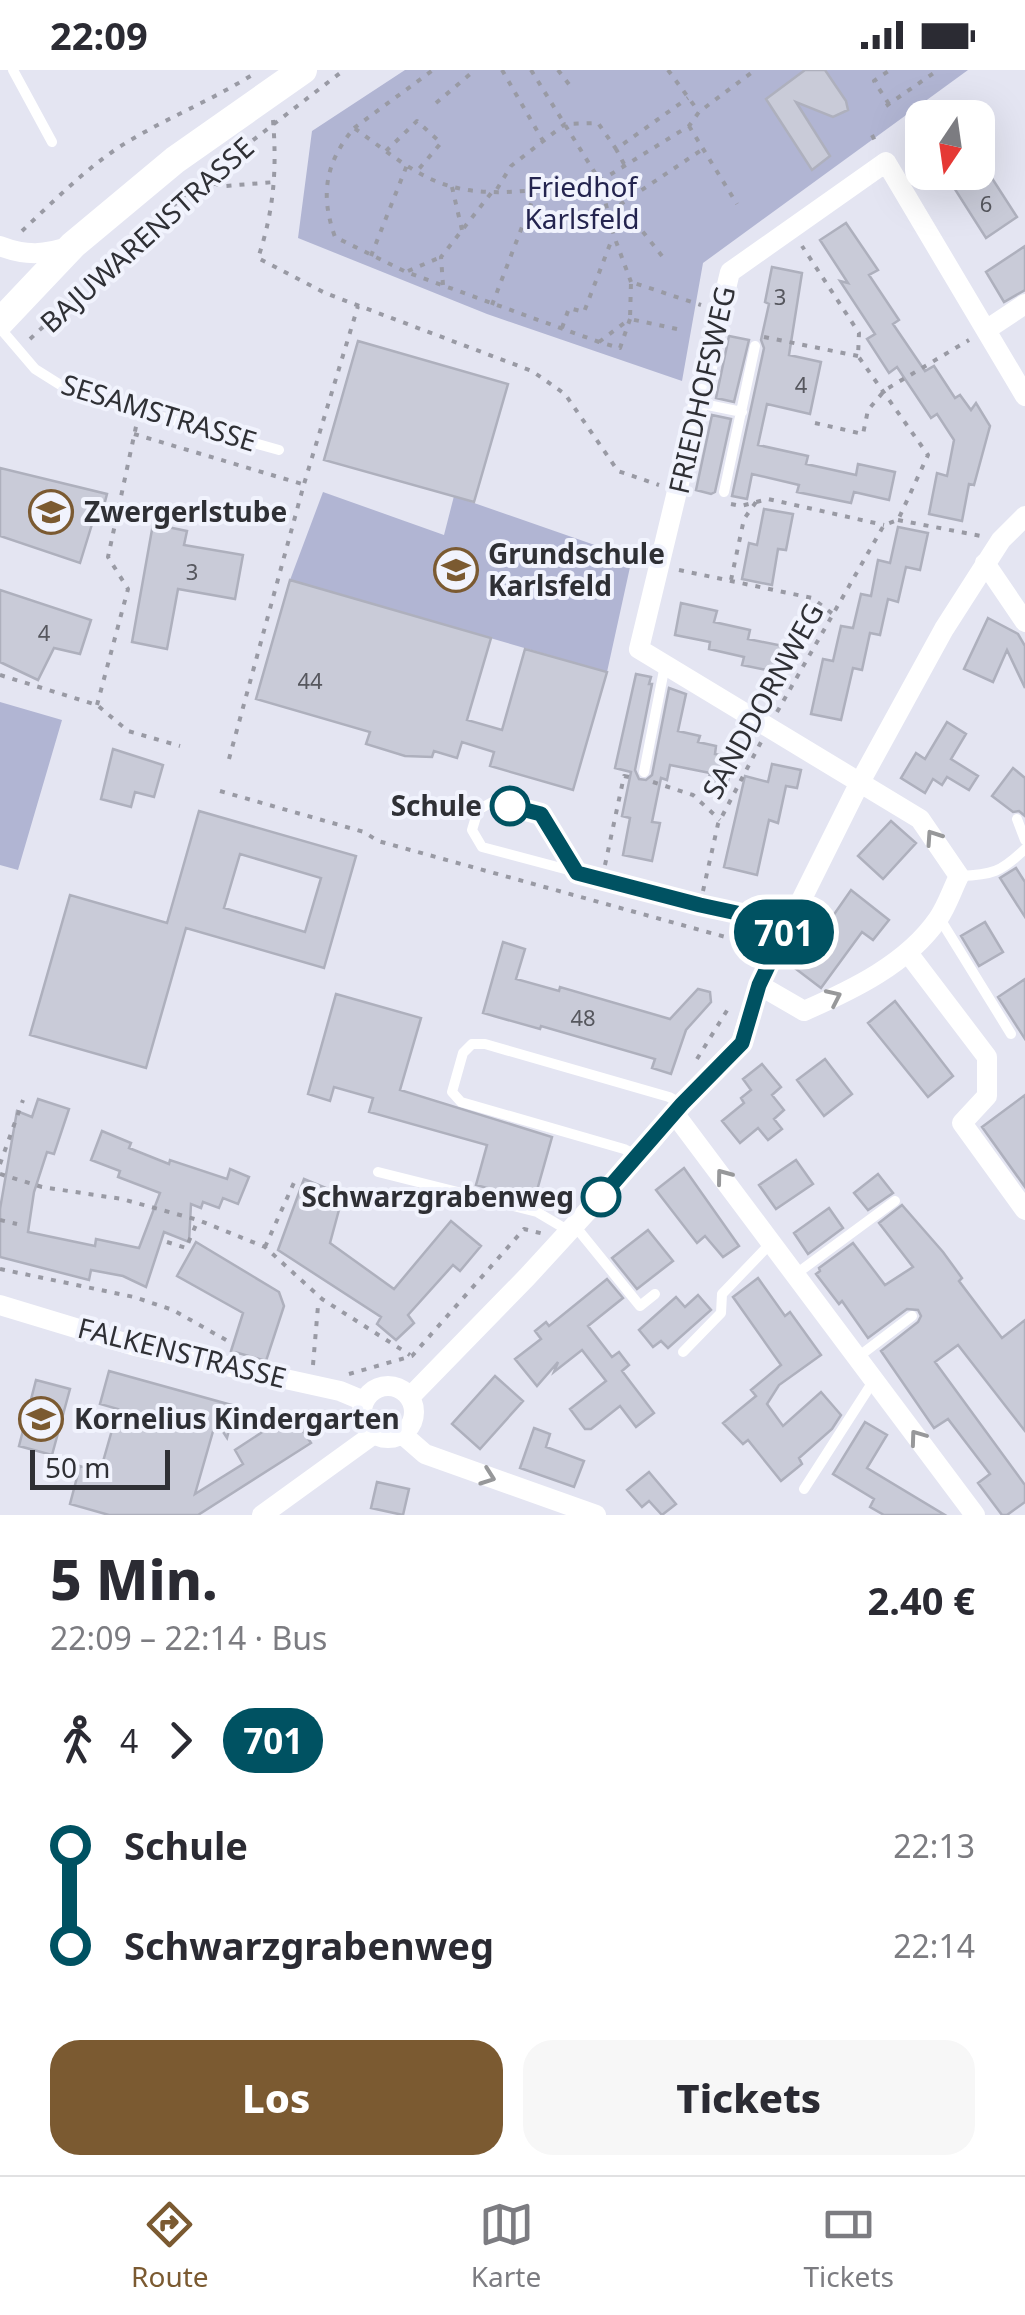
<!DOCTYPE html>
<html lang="de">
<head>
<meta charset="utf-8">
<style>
	body { margin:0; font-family:"Noto Sans",sans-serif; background:#f7f7f7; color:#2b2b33; height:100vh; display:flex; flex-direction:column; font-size:38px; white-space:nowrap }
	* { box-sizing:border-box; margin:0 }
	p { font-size:32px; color:#7c7c81 }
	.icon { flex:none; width:55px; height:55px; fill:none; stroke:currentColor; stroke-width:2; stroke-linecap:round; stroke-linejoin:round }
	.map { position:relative; height:1445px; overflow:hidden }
	.side { display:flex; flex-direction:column; background:#fff; flex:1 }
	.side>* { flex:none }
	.badge { padding:0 20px; border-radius:32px; font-size:35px; line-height:65px }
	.needle { width:65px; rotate:193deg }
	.tools { position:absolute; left:905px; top:30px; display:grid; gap:20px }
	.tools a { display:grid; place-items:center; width:90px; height:90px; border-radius:20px; background:#fff; box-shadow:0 10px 40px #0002; font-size:50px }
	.scale { position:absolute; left:30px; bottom:25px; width:140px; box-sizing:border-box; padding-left:10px; border:5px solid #2f3035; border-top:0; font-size:28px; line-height:35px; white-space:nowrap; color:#2f3035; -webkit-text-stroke:8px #f1f3fd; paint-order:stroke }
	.map>.badge { position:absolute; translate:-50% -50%; box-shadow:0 0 0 5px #fff }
	.legs { display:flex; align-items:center; gap:15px; height:110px; padding:0 50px; font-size:32px }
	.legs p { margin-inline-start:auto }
	.summary { display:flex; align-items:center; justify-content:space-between; height:170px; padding:0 50px }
	h1 { font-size:55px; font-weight:800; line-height:75px }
	.button { display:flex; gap:20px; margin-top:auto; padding:20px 50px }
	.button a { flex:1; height:115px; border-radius:30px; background:#7b5a31; color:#fff; font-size:40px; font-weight:800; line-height:115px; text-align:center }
	.button a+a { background:#f7f7f7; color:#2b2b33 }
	ul { padding:0 50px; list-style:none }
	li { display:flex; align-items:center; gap:35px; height:100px; font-size:38px }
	li i { display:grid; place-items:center; width:15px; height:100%; margin:0 12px; background:currentColor }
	li i::after { content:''; width:25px; height:25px; margin:-12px; border:8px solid; border-radius:50%; background:#fff }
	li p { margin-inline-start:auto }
	li:first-child i { background:linear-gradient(#0000 50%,currentColor 0) }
	li:last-child i { background:linear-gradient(currentColor 50%,#0000 0) }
	.status { display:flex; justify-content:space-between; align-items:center; height:70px; padding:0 50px; background:#fff; direction:ltr }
	.status svg { height:28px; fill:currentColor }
	.tab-bar { display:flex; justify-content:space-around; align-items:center; height:140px; border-top:2px solid #e1e1e2; background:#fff; font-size:28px; color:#7c7c81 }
	.tab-bar a { display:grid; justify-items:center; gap:5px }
	.tab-bar .current { color:#7b5a31 }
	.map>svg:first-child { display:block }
	.green { fill:#b1b5d3 }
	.building { fill:#c9cbd8; stroke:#aeb0bd; stroke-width:2.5; fill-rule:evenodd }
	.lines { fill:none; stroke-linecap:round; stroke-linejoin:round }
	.path { stroke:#999aa4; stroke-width:4; stroke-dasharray:5 8; stroke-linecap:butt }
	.lane { stroke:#fff; stroke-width:10 }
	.street { stroke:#fff; stroke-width:20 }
	.secondary { stroke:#fff; stroke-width:28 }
	.oneway { stroke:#97989a }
	.line-1-casing { stroke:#fff; stroke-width:22 }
	.line-1 { stroke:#005262; stroke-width:15 }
	.stop-1-dot { fill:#fff; stroke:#005262; stroke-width:5 }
	.labels { text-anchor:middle; stroke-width:8; stroke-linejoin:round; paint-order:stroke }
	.number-label { font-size:22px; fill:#56575e }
	.park-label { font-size:28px; fill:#24244f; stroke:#f1f3fd }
	.street-label { font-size:28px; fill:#2f3035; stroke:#f1f3fd }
	.poi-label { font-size:28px; font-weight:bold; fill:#2f3035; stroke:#f1f3fd; text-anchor:start }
	.stop-label { font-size:28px; font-weight:bold; fill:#2f3035; stroke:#f1f3fd; text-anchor:end }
</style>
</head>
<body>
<div class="status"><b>22:09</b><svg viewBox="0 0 49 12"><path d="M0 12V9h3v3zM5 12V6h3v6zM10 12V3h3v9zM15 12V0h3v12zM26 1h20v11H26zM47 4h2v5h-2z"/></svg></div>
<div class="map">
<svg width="1025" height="1445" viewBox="0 0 1025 1445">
	<rect width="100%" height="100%" fill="#e4e5f2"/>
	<!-- green -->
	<path class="green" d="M405,0H968L703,193L682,311L487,244L298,168L312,61Z
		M323,422L444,465L454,426L632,488L607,602L290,510Z
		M0,632L62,650L18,800L0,795Z"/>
	<!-- building -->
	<path class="building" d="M805,0H825L846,31L848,40L833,47L796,32L830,86L812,100L766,29Z
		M944,102H988L1017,147L986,168Z
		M846,153L878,200L869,205L899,250L893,254L925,301L934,296L955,328L960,325L971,340L976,333L990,356L974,415L969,414L962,451L929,444L937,403L947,406L954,370L937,344L931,348L897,297L889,303L867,269L875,264L840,211L848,213L820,170Z
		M1025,176V220L1004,232L986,202Z
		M772,197L802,203L789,285L821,292L810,344L767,334L758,375L808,386L806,394L856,405L858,394L895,402L889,430L854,422L851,433L797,422L799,415L752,404L747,429L732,426L764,278L761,270L769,234L765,232Z
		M729,266L749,270L734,332L716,328Z
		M358,271L508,314L474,432L324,390Z
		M712,345L731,349L715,422L711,424L696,420Z
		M0,398L107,424L100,451H93L80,493L0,466Z
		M764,439L793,444L786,480L778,479L772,515L742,509L749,473L757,475Z
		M153,454L187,461L184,475L243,485L235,529L178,519L167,579L132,572Z
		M898,457L928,463L920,500L906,497L898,532L888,529L880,565L870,563L862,600L853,598L841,650L811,644L823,589L833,591L841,556L853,558L861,524L871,526L878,490L890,493Z
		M290,510L491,568L467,650L502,660L525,579L607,602L573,720L490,696L494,682L462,672L457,688L434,681L432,687L405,686L366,674L370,662L256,629Z
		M0,520L91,550L80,584L54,578L38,610L0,592Z
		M681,533L717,541L714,552L750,560L748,569L783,576L777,602L742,595L744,587L709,579L710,572L675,565Z
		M988,548L1018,564L1025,576V618L1007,580L993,612L964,599Z
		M636,604L651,607L649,614H652L635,700L639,709L646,710L652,705L669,618L686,624L678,661L700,666L698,672L716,676L715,684L733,688L727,716L708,712L710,703L670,695L667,710L661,708L652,752L660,753L652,791L623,785L630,748L622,746L631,702L615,698Z
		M947,652L966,664L951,689L978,706L969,720L947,707L942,715L933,709L925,723L901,708L916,683L925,689Z
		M113,679L163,695L154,727L135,722L131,737L101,729Z
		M772,694L801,700L797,718L786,716L778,753L769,750L757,805L724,797L745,706L768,712Z
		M1013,698L1025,708V746L1019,741L1013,742L992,726Z
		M199,741L356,786L324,898L186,858L146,998L30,965L70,825L167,853ZM240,784L321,808L305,862L224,838Z
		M891,751L916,773L883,809L858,786Z
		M1016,798L1025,812V847L1000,808Z
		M851,820L889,850L873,870L862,862L821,918L796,899Z
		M985,852L1003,882L979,896L961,866Z
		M503,872L525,879L516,909L559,921L560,917L670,949L698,919L710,922L711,932L686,960L671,1004L652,998L655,989L541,956L540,959L483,943Z
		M1025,909V969L998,927Z
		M336,924L421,948L400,1020L552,1067L534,1131L476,1115L487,1075L369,1042L373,1028L334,1017L330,1031L308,1024Z
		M895,931L953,1006L928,1027L868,953Z
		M825,989L852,1024L824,1046L797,1010Z
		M762,994L781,1017L772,1025L784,1040L774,1049L782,1059L768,1070L758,1058L740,1073L722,1051L744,1033L741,1028L751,1020L743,1009Z
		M1025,1025V1117L982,1057Z
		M38,1029L69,1039L54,1084L47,1082L34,1122L28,1162L95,1176L96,1169L139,1178L160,1123L118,1107L120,1101L91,1090L102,1061L131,1073L129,1078L169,1094L170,1090L227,1109L230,1099L249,1107L238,1134L223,1128L219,1138L203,1132L201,1138L191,1134L189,1172L164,1162L146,1217L123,1206L91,1200L89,1210L0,1187V1139L17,1041L32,1047Z
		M796,1090L813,1114L776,1139L759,1115Z
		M684,1098L739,1176L723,1187L705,1166L697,1173L656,1120Z
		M878,1104L893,1123L868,1140L854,1123Z
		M304,1109L343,1125L330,1173L394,1219L451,1151L481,1176L460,1201L453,1195L408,1245L414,1253L396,1270L377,1254L381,1247L278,1180Z
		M902,1135L943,1182L962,1208L959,1211L1002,1268L1025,1250V1361L958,1275L935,1292L1025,1415V1432L1007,1445H1002L978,1413L990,1404L948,1349L934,1358L881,1281L918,1252L921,1246L918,1240L907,1239L868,1268L842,1231L839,1234L816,1204L820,1201L819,1198L853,1173L885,1215L913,1197L879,1153Z
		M829,1138L843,1158L808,1184L794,1163Z
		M648,1160L673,1191L637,1219L612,1188Z
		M196,1172L279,1222L284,1236L266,1291L231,1281L243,1243L177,1206Z
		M758,1208L785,1246L790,1242L821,1285L779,1315L767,1334L783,1356L821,1322L841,1345L832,1359L799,1388L802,1394L781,1411L748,1370L743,1374L723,1353L756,1326L751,1320L781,1295L733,1227Z
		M607,1209L623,1228L588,1256L612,1287L619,1282L629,1295L622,1301L654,1343L636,1357L620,1336L591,1359H585L570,1339L606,1311L582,1280L554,1302L558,1292L537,1316L515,1289L541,1269L535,1261L546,1252L549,1256Z
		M698,1225L711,1240L668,1278L661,1271L653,1277L639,1260L676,1227L685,1237Z
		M109,1301L235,1336L227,1368L216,1351L195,1424L243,1394L235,1380L291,1343L311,1373L198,1445H109L70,1434L80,1396L100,1402L118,1339L100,1334Z
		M495,1306L523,1331L480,1379L452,1354Z
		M36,1310L70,1319L52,1385L19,1376Z
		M865,1352L887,1365L867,1398L945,1445H884L870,1437L874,1429L833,1404Z
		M534,1358L550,1364L546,1377L584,1391L574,1417L520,1398Z
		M649,1402L676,1434L662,1445L649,1431L642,1437L627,1420Z
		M377,1412L409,1419L403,1445L371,1438Z"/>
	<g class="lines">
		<!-- path -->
		<path class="path" d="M502,0L543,71
			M531,0L600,111L689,56L699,42L755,0
			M558,0L571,17
			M668,0L699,42
			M436,33L475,0
			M889,34L874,11L890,0
			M886,36L938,0
			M273,50C277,99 274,141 258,188L325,223L532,301L565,324L618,401L659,415
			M689,56L737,134
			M354,58L433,0
			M872,65L877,75
			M386,81L417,51L441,73L418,100
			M624,94L616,79L688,28
			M201,111L225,116L275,112
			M452,117L462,160
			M497,119L511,96L565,54L598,53L616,79
			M22,161C55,130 90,94 129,71C169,47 212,30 252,5
			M371,186L407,95
			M662,186L621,134L703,79
			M408,201L441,187
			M443,215L441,187L492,122
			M492,235L537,118
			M630,249L620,278L599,272L406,202L335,167C320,125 325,93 354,58C384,79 417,108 453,117C499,129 554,117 600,111L614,166L631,212
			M562,258L569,238L584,242L612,169
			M677,259L630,249L631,212L701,235
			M764,267L858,286
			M30,269L200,111L344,0
			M599,272L627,251
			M815,353L863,364L868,340L885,320L969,270
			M134,364L302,414
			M731,434L741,436L768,429L884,455
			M898,450L981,466
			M679,500L812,528L834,545
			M731,510L744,449L756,432
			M0,605L97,635L128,661L180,676
			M97,635L128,519L108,487L137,352
			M777,642L884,455L898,450L928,385L858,286L859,263L802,176
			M229,689L304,414L358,236
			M653,712L693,725L720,750
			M220,721L364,762L378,771L758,876
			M605,795L624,706L634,708
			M703,821L718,754L761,672
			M697,989L731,934
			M0,1094L23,1030
			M0,1104L42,1117L122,1129L198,1150L265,1177L322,1229L410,1285
			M0,1150L17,1154
			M167,1172L186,1178L198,1150
			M265,1177L297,1106
			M0,1199L134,1227L173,1240L233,1274
			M313,1295L318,1236L321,1231
			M349,1304L412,1286L524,1159L544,1164"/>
		<!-- lane -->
		<path class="lane" d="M13,0L52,72
			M0,258L35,299L70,321L279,380
			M698,333L742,342
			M724,422L755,276
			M644,702L665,595
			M1017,749L1025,770
			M577,803L541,744L494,731L478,740L472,760L482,777L700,835L788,853
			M960,806C992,805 1001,802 1025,779
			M940,849L1011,964
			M638,1086L624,1079L461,1032L452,1022L463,983L472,974H485L669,1027L682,1034
			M378,1102L537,1142L569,1161
			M575,1156L640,1236L655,1224
			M796,1204L895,1131
			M683,1282L721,1243L722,1224L771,1173
			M858,1287L912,1246
			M804,1419L874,1310"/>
		<!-- street -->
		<path class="street" d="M0,176C26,186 45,185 71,176
			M986,260L1025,234
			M985,493L1025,552
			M908,883L987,987V1026L962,1053L1025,1140
			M759,915L804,941C852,920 907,894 938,849C947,836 952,820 959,806L920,749L639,579L730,202L886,92L1025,326
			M674,1043L975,1445
			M0,1235L135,1276L340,1321L364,1331
			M362 1342a26 26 0 1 1 52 0a26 26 0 1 1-52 0Z
			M410,1327L527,1207L650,1073L682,1034L741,973L759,915L859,714L944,559L1001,470L1025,446
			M402,1364L425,1384L596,1445
			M262,1445L374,1364"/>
		<!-- secondary -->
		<path class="secondary" d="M0,252L73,175L175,90L303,0"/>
	</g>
	<!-- one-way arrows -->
	<defs><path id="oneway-chevron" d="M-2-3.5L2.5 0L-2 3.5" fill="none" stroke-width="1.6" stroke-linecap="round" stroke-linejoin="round" transform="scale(2.5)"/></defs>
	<g class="oneway">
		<use href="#oneway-chevron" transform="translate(933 767) rotate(-124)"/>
		<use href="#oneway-chevron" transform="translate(834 927) rotate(-25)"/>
		<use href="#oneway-chevron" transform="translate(723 1106) rotate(-127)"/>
		<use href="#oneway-chevron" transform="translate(917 1367) rotate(-126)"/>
		<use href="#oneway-chevron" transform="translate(488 1407) rotate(20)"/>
	</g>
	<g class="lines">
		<!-- line-1 casing -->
		<g class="line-1-casing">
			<path id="line-1" d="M510,736L541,744L577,803L700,835L788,854L759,915L742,973L682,1034L601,1127"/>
		</g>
		<!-- line-1 -->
		<use href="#line-1" class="line-1"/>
	</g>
	<!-- icons -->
	<defs>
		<g id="school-ring" transform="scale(2.25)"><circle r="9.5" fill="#f1f3fd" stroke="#7b5a31" stroke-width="1.5"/><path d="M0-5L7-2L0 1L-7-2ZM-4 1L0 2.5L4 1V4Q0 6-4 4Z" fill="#7b5a31"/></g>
	</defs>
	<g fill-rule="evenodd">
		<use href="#school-ring" x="51" y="442"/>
		<use href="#school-ring" x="456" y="500"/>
		<use href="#school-ring" x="41" y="1349"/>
	</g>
	<!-- markers -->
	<g class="stop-1-dot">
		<circle cx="510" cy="736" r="18"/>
		<circle cx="601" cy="1127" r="18"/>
	</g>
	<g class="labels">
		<!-- number labels -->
		<g class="number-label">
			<text x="986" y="142">6</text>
			<text x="780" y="235">3</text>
			<text x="801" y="323">4</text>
			<text x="192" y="510">3</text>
			<text x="44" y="571">4</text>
			<text x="310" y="619">44</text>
			<text x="583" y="956">48</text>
		</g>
		<!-- park labels -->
		<g class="park-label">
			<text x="582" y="127">Friedhof<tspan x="582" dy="32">Karlsfeld</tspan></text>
		</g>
		<!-- street labels -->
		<g class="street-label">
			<text transform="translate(147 165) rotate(-42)" y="10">BAJUWARENSTRASSE</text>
			<text transform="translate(702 320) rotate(-77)" y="10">FRIEDHOFSWEG</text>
			<text transform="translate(159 343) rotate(17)" y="10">SESAMSTRASSE</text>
			<text transform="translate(763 631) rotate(-61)" y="10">SANDDORNWEG</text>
			<text transform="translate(182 1283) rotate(14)" y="10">FALKENSTRASSE</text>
		</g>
		<!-- poi labels -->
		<g class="poi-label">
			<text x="84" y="452">Zwergerlstube</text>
			<text x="488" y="494">Grundschule<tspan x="488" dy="32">Karlsfeld</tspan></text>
			<text x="74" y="1359">Kornelius Kindergarten</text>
		</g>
		<!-- stop labels -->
		<g class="stop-label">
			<text x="482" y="746">Schule</text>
			<text x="574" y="1137">Schwarzgrabenweg</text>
		</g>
	</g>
</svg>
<div class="tools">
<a><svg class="needle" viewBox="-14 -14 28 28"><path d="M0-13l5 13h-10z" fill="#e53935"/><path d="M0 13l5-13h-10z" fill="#7c7c81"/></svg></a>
</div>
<div class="scale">50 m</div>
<b class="badge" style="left:784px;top:862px;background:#005262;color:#fff">701</b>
</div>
<section class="side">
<div class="summary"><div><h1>5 Min.</h1><p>22:09 – 22:14 · Bus</p></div><b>2.40 €</b></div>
<div class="legs"><svg class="icon" aria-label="walk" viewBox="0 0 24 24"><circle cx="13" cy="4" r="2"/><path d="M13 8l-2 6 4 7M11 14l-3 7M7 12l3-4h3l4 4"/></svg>4<svg class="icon" aria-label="forward" viewBox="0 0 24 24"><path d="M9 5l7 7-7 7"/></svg><b class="badge" style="background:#005262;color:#fff">701</b></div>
<ul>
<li><i style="color:#005262"></i><b>Schule</b><p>22:13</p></li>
<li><i style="color:#005262"></i><b>Schwarzgrabenweg</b><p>22:14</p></li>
</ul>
<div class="button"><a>Los</a><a>Tickets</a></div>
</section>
<nav class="tab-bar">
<a class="current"><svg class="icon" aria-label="directions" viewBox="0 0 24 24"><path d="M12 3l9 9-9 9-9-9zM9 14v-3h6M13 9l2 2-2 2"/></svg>Route</a>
<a><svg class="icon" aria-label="map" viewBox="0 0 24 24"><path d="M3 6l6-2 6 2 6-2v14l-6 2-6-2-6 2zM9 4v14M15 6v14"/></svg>Karte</a>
<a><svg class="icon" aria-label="tickets" viewBox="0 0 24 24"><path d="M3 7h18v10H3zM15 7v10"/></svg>Tickets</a>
</nav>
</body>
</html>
